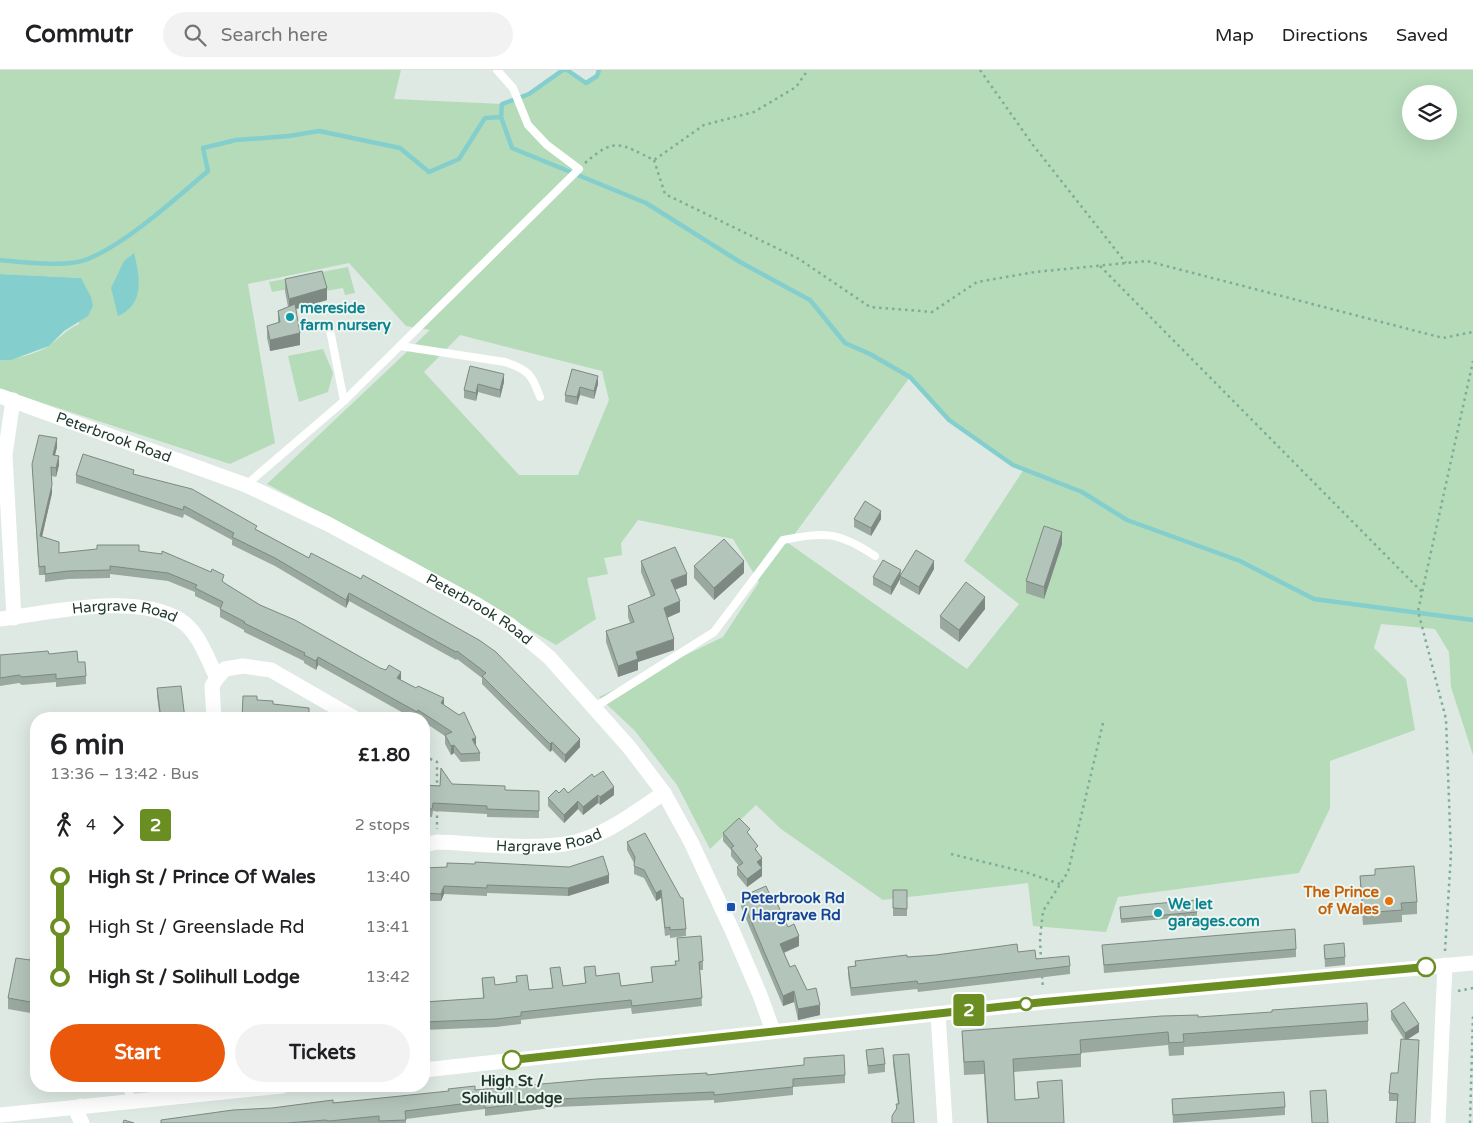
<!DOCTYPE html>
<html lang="en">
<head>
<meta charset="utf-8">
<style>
	body { margin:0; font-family:"Varela Round",sans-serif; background:#f2f2f2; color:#202124; height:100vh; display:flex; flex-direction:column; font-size:19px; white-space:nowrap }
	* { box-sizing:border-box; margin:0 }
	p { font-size:16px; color:#757577 }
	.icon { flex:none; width:28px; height:28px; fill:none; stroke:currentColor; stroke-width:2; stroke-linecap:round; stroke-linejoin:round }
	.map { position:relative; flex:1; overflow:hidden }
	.sheet { position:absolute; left:30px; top:642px; width:400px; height:380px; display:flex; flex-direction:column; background:#fff; border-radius:20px; box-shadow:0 5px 20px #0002 }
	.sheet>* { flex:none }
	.badge { padding:0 10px; border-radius:4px; font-size:18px; line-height:32px }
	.tools { position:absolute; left:1402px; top:15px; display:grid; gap:10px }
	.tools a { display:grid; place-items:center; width:55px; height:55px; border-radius:50%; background:#fff; box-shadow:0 5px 20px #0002; font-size:25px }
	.map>.badge { position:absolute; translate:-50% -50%; box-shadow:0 0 0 2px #fff }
	.legs { display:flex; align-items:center; gap:8px; height:55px; padding:0 20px; font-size:16px }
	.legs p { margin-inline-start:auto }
	.overview { display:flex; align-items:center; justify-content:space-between; height:85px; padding:0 20px }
	h1 { font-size:28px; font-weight:700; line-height:38px }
	.action { display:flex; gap:10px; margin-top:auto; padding:10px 20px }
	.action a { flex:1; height:58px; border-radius:30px; background:#ea580c; color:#fff; font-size:20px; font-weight:700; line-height:58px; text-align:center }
	.action a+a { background:#f2f2f2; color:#202124 }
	ul { padding:0 20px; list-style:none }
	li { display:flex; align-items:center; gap:18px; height:50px; font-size:19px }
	li i { display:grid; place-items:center; width:8px; height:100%; margin:0 6px; background:currentColor }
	li i::after { content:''; width:12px; height:12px; margin:-6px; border:4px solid; border-radius:50%; background:#fff }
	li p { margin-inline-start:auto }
	li:first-child i { background:linear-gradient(#0000 50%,currentColor 0) }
	li:last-child i { background:linear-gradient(currentColor 50%,#0000 0) }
	header { display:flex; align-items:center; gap:30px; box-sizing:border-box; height:70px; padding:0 25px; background:#fff; border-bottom:1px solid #e0e0e0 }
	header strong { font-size:24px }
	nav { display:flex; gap:28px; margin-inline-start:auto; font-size:18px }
	.search { width:350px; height:45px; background:#f2f2f2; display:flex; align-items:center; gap:12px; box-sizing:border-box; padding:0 18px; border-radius:28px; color:#757577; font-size:19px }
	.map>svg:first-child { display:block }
	.green { fill:#b5dbb9; fill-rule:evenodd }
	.water { fill:#84cfcd }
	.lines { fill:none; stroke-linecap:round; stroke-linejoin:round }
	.stream { stroke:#84cfcd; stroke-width:4.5 }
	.path { stroke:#7dad96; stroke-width:2.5; stroke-dasharray:2.5 4; stroke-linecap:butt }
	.service { stroke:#fff; stroke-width:8 }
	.minor { stroke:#fff; stroke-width:15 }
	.tertiary { stroke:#fff; stroke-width:15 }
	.wall { fill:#9aa9a0 }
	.shaded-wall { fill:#7d8982 }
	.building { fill:#b3c4ba; stroke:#7d8982 }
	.line-1-casing { stroke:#fff; stroke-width:11 }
	.line-1 { stroke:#6b8e23; stroke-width:8 }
	.culture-dot { fill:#0f9aa8; stroke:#edf6f0; stroke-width:2 }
	.food-dot { fill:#e8710a; stroke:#edf6f0; stroke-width:2 }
	.transit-dot { fill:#1a4fb4; stroke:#edf6f0; stroke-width:2 }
	.stop-1-dot { fill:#fff; stroke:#6b8e23; stroke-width:2.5 }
	.labels { text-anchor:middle; stroke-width:4; stroke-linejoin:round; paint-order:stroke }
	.culture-label { font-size:15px; font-weight:bold; fill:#0d838f; stroke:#edf6f0; text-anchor:start }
	.street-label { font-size:15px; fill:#1f382d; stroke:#edf6f0 }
	.food-label { font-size:15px; font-weight:bold; fill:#c56008; stroke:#edf6f0; text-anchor:end }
	.transit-label { font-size:15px; font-weight:bold; fill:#164399; stroke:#edf6f0; text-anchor:start }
	.stop-label { font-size:15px; font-weight:bold; fill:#1f382d; stroke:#edf6f0 }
</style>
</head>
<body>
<header>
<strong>Commutr</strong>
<div class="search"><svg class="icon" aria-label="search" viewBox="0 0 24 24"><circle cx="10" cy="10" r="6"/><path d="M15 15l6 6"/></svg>Search here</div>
<nav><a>Map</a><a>Directions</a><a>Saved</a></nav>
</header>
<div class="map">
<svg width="1473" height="1053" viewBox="0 0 1473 1053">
	<rect width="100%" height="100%" fill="#dde9e2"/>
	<!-- green -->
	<path class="green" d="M0,0H401L394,29L502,34L529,24L563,0H567L586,13L597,6L599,0H1473V685L1451,617L1449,582L1435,559L1381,554L1374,578L1406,609L1415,660L1330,691V738L1299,803L1118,827L1106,862L1033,856L1028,813L883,830L781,759L756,735L710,779L677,715L635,661L599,627L723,567L759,512L733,469L638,450L621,473L622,485L604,488L608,504L587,508L596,549L556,575L405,487L267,414L430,260L406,256L349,193L248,214L275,373L230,394L0,319V290C13,290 40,283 50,275C61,267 65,261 79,254L81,208L0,204ZM1411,24H1449V61H1411ZM460,265L602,301L609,330L578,405H519L424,302ZM910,307L949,350L1012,395L1024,399L964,491L1019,534L967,599L788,473Z
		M348,197L355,223L345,225L343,218L325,221L322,213L272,222L269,212Z
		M323,279L333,303L328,322L299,332L288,286Z"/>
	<!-- water -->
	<path class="water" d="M134,183C140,207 145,234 118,246L111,218L124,191Z
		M0,204L81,208L91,227L93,236L88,246L64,261L49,276L11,290H0Z"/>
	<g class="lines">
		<!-- stream -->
		<path class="stream" d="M563,0L529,24L502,34L501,47L512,78L646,133L740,192L810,230L845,273L870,284L910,307L949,350L1013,395L1082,422L1127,450L1240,491L1314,529L1473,550
			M567,0L586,13L597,6L599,0
			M0,190C23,192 67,198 88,189C128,172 174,130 208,101L203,78L236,70L289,66L319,61L400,78L429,102L459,89L485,48L501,47"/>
		<!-- path -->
		<path class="path" d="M980,0L1033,75L1126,193
			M654,90L665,124L799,189L870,237L932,242L977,212L1035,202L1147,191L1443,268L1473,262
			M585,93C616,66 620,74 654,90L704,55L754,42L796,17L808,0
			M1100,196L1422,522
			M424,686L437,692V719
			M437,739V759
			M951,784L1025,802L1060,814
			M1445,881L1451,784L1446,649L1418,541L1473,291
			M1041,891L1040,869L1043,841L1068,802L1103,653
			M1042,906L1043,918
			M1458,921L1473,918
			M1470,1053L1473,945"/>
		<!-- service -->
		<path class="service" d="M329,255L344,331
			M400,276L505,292C528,300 532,304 540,327
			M246,415L344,331L579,99L547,75L528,55L513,18L497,0
			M595,637L714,562L783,470C825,462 838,461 875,486
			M125,1016L134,1031"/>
		<!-- minor -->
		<g class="minor">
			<path d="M13,330L5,385L14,548"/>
			<path id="s1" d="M0,549C51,543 134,522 180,550C199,562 207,588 217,608L212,616L214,649"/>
			<path d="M217,608L225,599L243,596L271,600L356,649"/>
			<path id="s2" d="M424,775L437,772C479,773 546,783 585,769C613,760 639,739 664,723"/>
			<path d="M938,944L945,1053"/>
			<path d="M1438,1053L1445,895"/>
		</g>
		<!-- tertiary -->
		<g class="tertiary">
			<path id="s3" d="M0,326L246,415L328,454L474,533L510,555L549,587L629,677L664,723L691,772L732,860L760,925L773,961"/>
			<path d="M424,1000L1044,932L1473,893"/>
			<path d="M81,1036L78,1045L82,1053"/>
			<path d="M0,1045L282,1016"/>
		</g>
	</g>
	<!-- wall -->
	<path class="wall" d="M285,209L327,230L296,239L300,275L270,281L267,268V256L278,253V241L288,237L285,221Z
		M470,296L504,312L500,328L478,322L476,331L464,328V320Z
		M572,299L598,314L594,329L580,325L577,335L565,332V325Z
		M57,377L55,385L59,395L56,407L52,406V423L42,467L59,483L139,481L224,513L260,535L401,610L444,635L476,676L480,683V691L461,692L454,683L451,685L445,674V666L424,652V649H414L318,595L316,600L304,593V591L244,562V560L220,547V538L195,526V522L168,511L110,504V508L68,509L45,512V505H39L32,394Z
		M134,404L257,460L309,488L361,509L363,505L580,677L565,693L552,680L550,682L482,614V608L457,589L456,590L349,531L346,538L275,496L232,475V470L184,444L183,448L76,413V405Z
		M854,449H881L871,466L854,457Z
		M1062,474L1044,529L1026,523V511Z
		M641,491L687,515L675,520L680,542L667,548L674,580L638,592V600L618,607L606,572V561L630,553L628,547V536L651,527L641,502Z
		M694,496L744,503L714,530L694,508Z
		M934,499L919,525L900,514V509L891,525L873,515V507L901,506Z
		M985,539L959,572L940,558V546Z
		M0,585L78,592L86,606V614L56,617V612L22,615L19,613L0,616Z
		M157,618L185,649H160L157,626Z
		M594,707L614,725L600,735L598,733L583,745L578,739L564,753L548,736V728L559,723H568Z
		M452,714L505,720L539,721V748L487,747V744L433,741L432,747H424V715L440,716Z
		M723,763L750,766L758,783L762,796L761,797L762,806L747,817L737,805V797L739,796L731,786V780L723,771Z
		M627,772L686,859V866L670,868V865L665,866L661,828L656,831L644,808L634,804V793L627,780Z
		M424,798L609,813L568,826L487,823V826L444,824L441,831H424Z
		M1375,799L1417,832V844L1402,845V852L1363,855L1360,818V806L1375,805Z
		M893,820H907V846H893Z
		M741,827L773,832L799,876L784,883L790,897L807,920L820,945L798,950L794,932L783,936L741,837Z
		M1120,837L1197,842V846L1121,853Z
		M36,861V944L8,939V928L30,890Z
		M677,868L703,891V900H700L702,936L632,944L631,938L521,950V954L496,957L424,960V932L483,928L482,908L495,915L516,913V906L529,920L552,918L550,898L563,916L585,913L584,897L596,906L621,916L652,912L651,897L675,895L679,891Z
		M1102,875L1296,879V887L1104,903Z
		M1324,875L1345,887V895L1325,897Z
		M1018,882L1036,889L1070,896V904L918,922L917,919L851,926L848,905V897L855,896V891L907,887Z
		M1391,941L1419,962L1408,969L1419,978L1397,1031H1389V1023L1398,1003L1404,969L1391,949Z
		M1198,947L1368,951V964L1184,977V985L1169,986L1168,975L1081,983V997L1014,1002L1015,1030L1038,1028L1037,1012L1064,1053H987L984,1004L964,1005L962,961Z
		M866,980L885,994V1002L868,1004Z
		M893,985L914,1053L896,1039L898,1034L893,993Z
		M804,988L845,1005V1013L793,1017V1025L714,1033V1030L559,1037L485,1046V1039L406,1049V1053H161L333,1033L475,1020L707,1005L804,995Z
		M1172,1029L1285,1037V1045L1173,1053Z"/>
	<!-- shaded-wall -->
	<path class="shaded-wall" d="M327,218V230L289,241V229Z
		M300,263V275L270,281V270Z
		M504,304V312L500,328V320Z
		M598,306V314L594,329V321Z
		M478,314V322L476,331V323Z
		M580,317V325L577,335V327Z
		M57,368V377L53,393V385Z
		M59,386V395L56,407V398Z
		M52,415V423L40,475V466Z
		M881,441V449L871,466V458Z
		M1062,462V474L1044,529V517Z
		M744,491V503L714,530V518Z
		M934,491V499L919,525V517Z
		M901,500L900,509L891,525V517Z
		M687,504V515L671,521V510Z
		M349,523V531L346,538V530Z
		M985,527V539L959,572V560Z
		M680,531V542L664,549V538Z
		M674,569V580L638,592V600L618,607V596L636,582Z
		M318,587V595L316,600V591Z
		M401,602V610L397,608Z
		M444,628V636L441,633Z
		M476,668V676L472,669Z
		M580,669V677L565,693V685Z
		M552,672V680L550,682V674Z
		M454,675V683L451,685V676Z
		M614,717V725L600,735V727Z
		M598,725V733L583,745V737Z
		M578,731V739L564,753V745Z
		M762,788V796L757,799V792Z
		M762,798V806L747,817V809Z
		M609,805V813L568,826V818Z
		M444,816V824L441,831V824Z
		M661,820V828L656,831V823Z
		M799,866V876L780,884V874Z
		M794,921V932L783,936V926Z
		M820,935V945L798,950V939Z
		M1419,954V962L1405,971V963Z"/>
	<!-- building -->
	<path class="building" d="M322,201L327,218L289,229L285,209Z
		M295,234L300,263L270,270L267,256L280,252L278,241Z
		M470,296L504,304L500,320L478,314L476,323L464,320Z
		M572,299L598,306L594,321L580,317L577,327L565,325Z
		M39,365L57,368L53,385L59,386L56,398L51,397L52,415L40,466L59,472V483L97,479V475H139V481L162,484V481L211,502L212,499L224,505L222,511L226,514L260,535L295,550L380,598L386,600L389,595L401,602L397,608L416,618L418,616L444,628L441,633L459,645L464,642L476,668L472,669L480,683L461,684L454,675L451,676L445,665L452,662L418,640L417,642L318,587L316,591L304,585L305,583L244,553L245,552L220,539L223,532L195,518L197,515L168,503L110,496V500L68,501L45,504V496L39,497L32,394Z
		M83,384L134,400L133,404L192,419L257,456L255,459L309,488L311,483L361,509L363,505L479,570L496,582L580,669L565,685L552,672L550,674L482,606L486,603L457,581L456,582L349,523L346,530L275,488L232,467L234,463L184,436L183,440L76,405Z
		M865,431L881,441L871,458L854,449Z
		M1044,456L1062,462L1044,517L1026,511Z
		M724,469L744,491L714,518L694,496Z
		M675,477L687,504L671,510L680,531L664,538L674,569L636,582L638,589L618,596L606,561L634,552L628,536L655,525L641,491Z
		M916,480L934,491L919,517L900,506Z
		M883,490L901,500L891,517L873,507Z
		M966,512L985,527L959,560L940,546Z
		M48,581L49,584L77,581L78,592H85L86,606L56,609V604L22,607L19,605L0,608V585Z
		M181,616L185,649H161L157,618Z
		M243,626H257V630L273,631V634L309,638V649H271L242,648Z
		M441,698L452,714L505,716V720L539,721V741L487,739V736L433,733L432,739H424V715L440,716Z
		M603,701L614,717L600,727L598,725L583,737L578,731L564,745L548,728L556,720L559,723L564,718L568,723L592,704L594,707Z
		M739,748L750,759L747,762L758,776L755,779L762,788L757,792L762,798L747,809L737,797L743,793L731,778L734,776L723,763Z
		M645,763L681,828H683L686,859L670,860V857L665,858L661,820L656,823L644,800L634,796L635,787L627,772Z
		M603,786L609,805L568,818L487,815V818L444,816L441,824L424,823V798L447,797V793L475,794V792L569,797Z
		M1414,796L1417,832L1401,833L1402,840L1363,843L1360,806L1375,805V799Z
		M766,816L773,832L776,831L788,857L794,854L799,866L780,874L790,897L795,895L807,920L816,918L820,935L798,939L794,921L783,926L741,827Z
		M893,820H907V839L893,838Z
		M1196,830L1197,842L1121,849L1120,837Z
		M1295,859L1296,879L1104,895L1102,875Z
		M35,861H36V933L8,928L16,888L30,890Z
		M701,866L703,891L699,892L702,928L632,936L631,930L521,942V946L496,949L424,952V932L484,928L482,908L494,907L495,915L517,912L516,906L527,905L529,920L553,918L550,898L560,897L563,916L586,913L584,897L595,896L596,906L619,903L621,916L653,912L651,897L676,895L675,891H679L677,868Z
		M1344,873L1345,887L1325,889L1324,875Z
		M1017,874L1018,882L1035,880L1036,889L1069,886L1070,896L918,914L917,911L851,918L848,897L856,896L855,891L907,885V887L936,885Z
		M1404,932L1419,954L1405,963L1391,941Z
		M1367,933L1368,951L1183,964L1184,972L1169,973L1168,962L1080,970L1081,984L1013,989L1015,1030L1039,1028L1037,1012L1062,1010L1064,1053H988L984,991L964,992L962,961L1162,946L1198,945V947L1272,942V940Z
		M1401,969L1419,970L1415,1053H1396L1398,1024L1389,1023L1391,1003H1398Z
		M883,978L885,994L868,996L866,980Z
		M909,984L914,1053H892V1046L897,1038L896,1034H899L893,985Z
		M844,985L845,1005L793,1009V1017L714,1025V1022L559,1029L485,1038V1031L405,1041L406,1050L379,1051V1046L329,1051L325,1050L287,1053H161V1050L233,1040L272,1038L333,1030V1033L449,1021L448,1019L475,1016V1020L597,1009L707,1003V1005L804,995V988Z
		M1326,1020L1328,1053H1312L1310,1021Z
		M1284,1022L1285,1037L1173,1045L1172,1029Z
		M124,1050L134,1053H123Z"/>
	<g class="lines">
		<!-- line-1 casing -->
		<g class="line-1-casing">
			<path id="line-1" d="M512,990L1044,932L1426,897"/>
		</g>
		<!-- line-1 -->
		<use href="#line-1" class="line-1"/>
	</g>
	<!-- markers -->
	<g class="culture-dot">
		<circle cx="290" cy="247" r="5"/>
		<circle cx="1158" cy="843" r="5"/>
	</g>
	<circle class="food-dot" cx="1389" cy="831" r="5"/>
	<rect class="transit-dot" x="726" y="832" width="10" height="10" rx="2.5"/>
	<g class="stop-1-dot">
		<circle cx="1426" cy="897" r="9"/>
		<circle cx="1026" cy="934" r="6"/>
		<circle cx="512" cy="990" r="9"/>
	</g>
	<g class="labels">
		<!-- culture labels -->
		<g class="culture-label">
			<text x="300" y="243">mereside<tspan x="300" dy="17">farm nursery</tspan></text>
			<text x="1168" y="839">We let<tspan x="1168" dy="17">garages.com</tspan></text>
		</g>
		<!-- street labels -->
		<g class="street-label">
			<text dy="5" stroke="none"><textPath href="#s3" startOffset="121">Peterbrook Road</textPath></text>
			<text dy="5" stroke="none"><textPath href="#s3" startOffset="526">Peterbrook Road</textPath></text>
			<text dy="5" stroke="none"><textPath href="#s1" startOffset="126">Hargrave Road</textPath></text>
			<text dy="5" stroke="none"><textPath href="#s2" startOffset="126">Hargrave Road</textPath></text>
		</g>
		<!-- food labels -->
		<g class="food-label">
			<text x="1379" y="827">The Prince<tspan x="1379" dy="17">of Wales</tspan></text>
		</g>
		<!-- transit labels -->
		<g class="transit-label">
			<text x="741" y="833">Peterbrook Rd<tspan x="741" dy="17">/ Hargrave Rd</tspan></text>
		</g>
		<!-- stop labels -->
		<g class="stop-label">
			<text x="512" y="1016">High St /<tspan x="512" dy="17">Solihull Lodge</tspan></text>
		</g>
	</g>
</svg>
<div class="tools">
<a><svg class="icon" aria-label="layers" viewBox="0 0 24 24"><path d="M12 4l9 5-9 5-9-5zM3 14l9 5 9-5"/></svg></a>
</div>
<b class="badge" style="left:969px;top:940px;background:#6b8e23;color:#fff">2</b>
<section class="sheet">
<div class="overview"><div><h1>6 min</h1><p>13:36 – 13:42 · Bus</p></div><b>£1.80</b></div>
<div class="legs"><svg class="icon" aria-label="walk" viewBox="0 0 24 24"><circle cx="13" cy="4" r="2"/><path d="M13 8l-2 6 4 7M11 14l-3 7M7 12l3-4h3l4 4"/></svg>4<svg class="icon" aria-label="forward" viewBox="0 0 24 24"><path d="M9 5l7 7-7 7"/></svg><b class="badge" style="background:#6b8e23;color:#fff">2</b><p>2 stops</p></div>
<ul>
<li><i style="color:#6b8e23"></i><b>High St / Prince Of Wales</b><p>13:40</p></li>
<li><i style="color:#6b8e23"></i><span>High St / Greenslade Rd</span><p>13:41</p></li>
<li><i style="color:#6b8e23"></i><b>High St / Solihull Lodge</b><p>13:42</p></li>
</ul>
<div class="action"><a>Start</a><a>Tickets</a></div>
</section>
</div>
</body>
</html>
